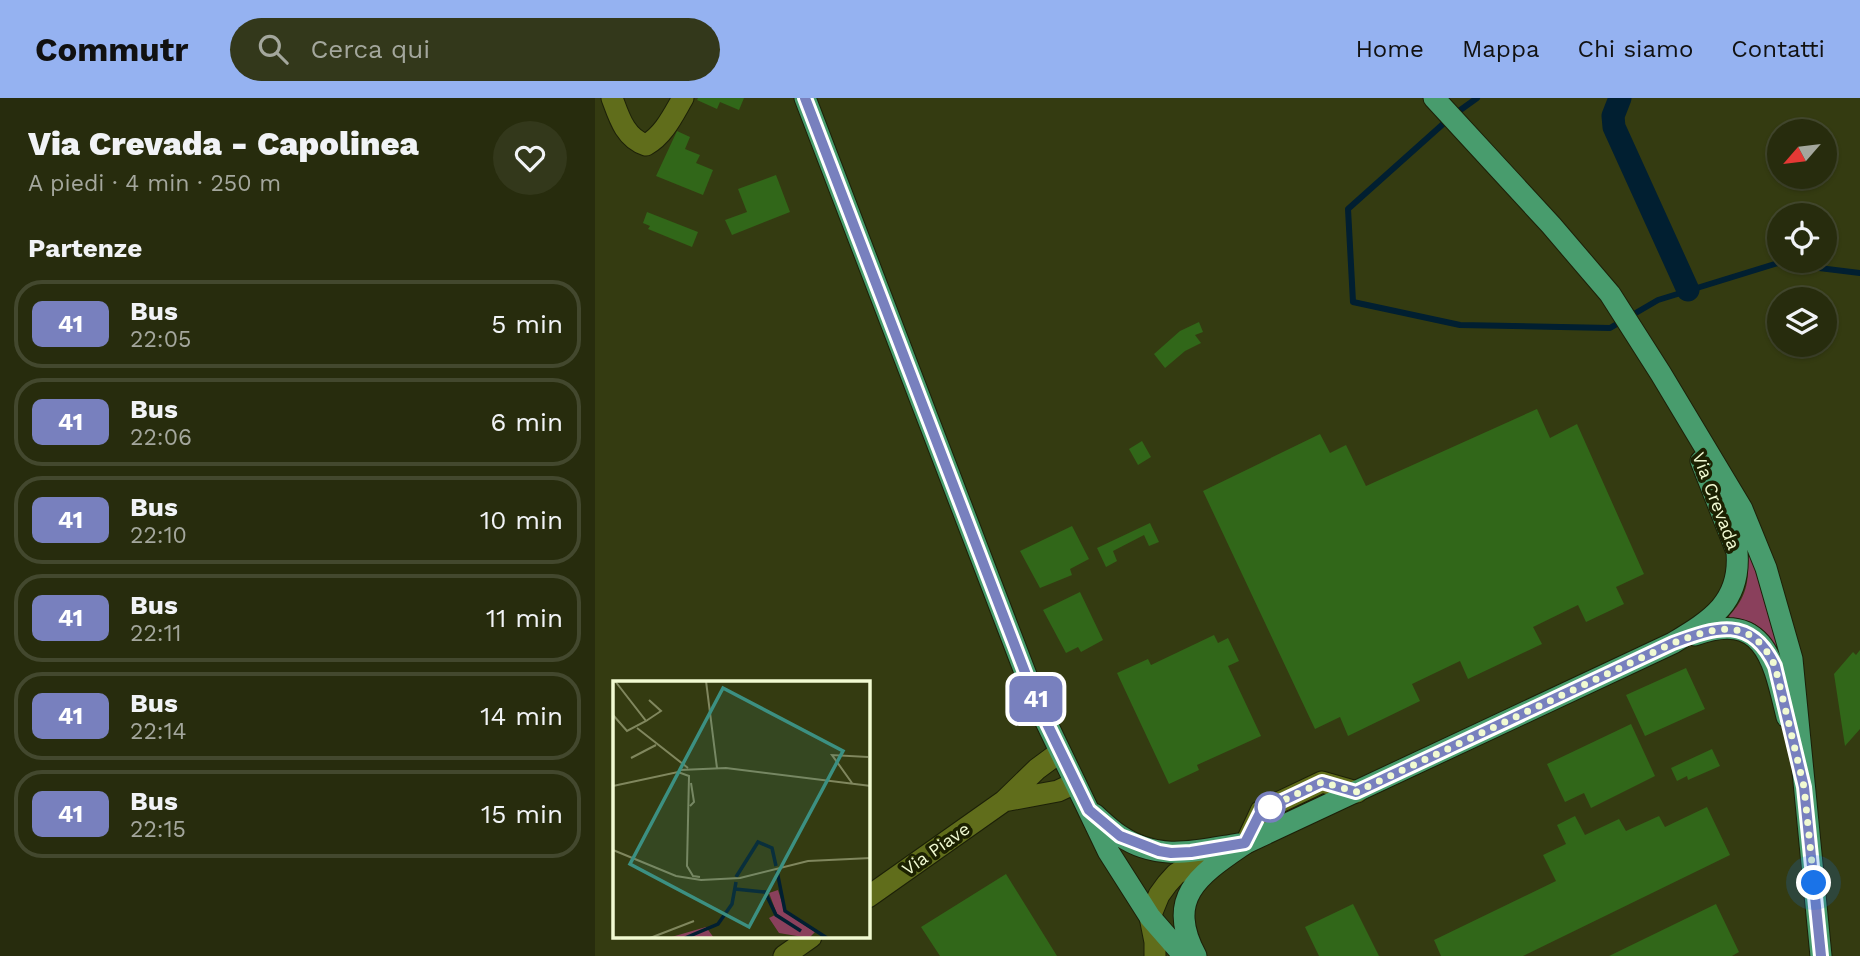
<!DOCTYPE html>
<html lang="it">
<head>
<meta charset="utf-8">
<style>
	body { margin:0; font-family:"Work Sans",sans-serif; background:#33381b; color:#f1f3f6; height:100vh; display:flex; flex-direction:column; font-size:26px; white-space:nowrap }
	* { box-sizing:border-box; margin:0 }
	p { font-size:23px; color:#a4a79d }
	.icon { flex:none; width:38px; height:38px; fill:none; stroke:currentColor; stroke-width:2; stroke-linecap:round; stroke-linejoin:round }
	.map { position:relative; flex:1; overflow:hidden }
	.drawer { display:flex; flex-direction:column; background:#272c0d; width:595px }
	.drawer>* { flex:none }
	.badge { padding:0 14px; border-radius:10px; font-size:24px; line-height:46px }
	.needle { width:46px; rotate:242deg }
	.buttons { position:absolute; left:1172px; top:21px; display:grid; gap:14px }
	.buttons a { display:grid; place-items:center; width:70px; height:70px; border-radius:50%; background:#272c0d; box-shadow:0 2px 5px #0004,0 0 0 2px #43482e; font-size:35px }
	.you { position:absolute; width:35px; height:35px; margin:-18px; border:5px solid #fff; border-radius:50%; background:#1a73e8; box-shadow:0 0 0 10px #1a73e833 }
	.map>.badge { position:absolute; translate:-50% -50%; box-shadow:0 0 0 4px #fff }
	h2 { padding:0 28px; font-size:26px; line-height:63px }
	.round { display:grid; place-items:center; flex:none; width:74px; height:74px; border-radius:37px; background:#33381b }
	.headline { display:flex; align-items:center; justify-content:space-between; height:119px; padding:0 28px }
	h1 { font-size:33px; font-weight:800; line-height:52px }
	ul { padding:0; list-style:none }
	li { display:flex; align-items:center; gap:21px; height:88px; margin:0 14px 10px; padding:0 14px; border:4px solid #43482e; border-radius:28px }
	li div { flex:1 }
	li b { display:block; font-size:26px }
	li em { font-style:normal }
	li .badge { min-width:77px; font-weight:700; text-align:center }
	header { display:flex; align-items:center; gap:42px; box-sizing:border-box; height:98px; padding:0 35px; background:#95b2f1; color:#111 }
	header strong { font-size:33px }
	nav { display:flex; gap:38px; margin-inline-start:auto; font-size:24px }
	.search { width:490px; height:63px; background:#33381b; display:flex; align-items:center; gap:18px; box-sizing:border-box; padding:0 24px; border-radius:38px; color:#a4a79d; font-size:26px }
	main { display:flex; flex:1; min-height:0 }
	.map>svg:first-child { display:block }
	.green { fill:#8a405c }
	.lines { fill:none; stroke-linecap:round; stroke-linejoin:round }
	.stream { stroke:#011f31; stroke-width:6 }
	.canal { stroke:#011f31; stroke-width:23 }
	.building { fill:#316719 }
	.minor-casing { stroke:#1c2008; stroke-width:23 }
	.major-casing { stroke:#1c2008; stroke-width:23 }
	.minor { stroke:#606d1b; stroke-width:21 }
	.major { stroke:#489c6d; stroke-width:21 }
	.line-casing { stroke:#fff; stroke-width:16 }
	.line { stroke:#7880be; stroke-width:10 }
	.walk { stroke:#f1fad2; stroke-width:7; stroke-dasharray:0 12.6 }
	.stop-dot { fill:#fff; stroke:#7880be; stroke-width:3.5 }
	.labels { text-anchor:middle; stroke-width:7; stroke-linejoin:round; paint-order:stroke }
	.street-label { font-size:18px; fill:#f1fad2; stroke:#1c2101 }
	.inset-river { fill:none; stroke:#011f31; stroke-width:3.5 }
	.inset-road { fill:none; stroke:#80875e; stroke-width:2 }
	.view { fill:#3c9082; fill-opacity:0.15; stroke:#3c9082; stroke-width:3.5 }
	.inset-edge { fill:none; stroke:#f1fad2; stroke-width:3.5 }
</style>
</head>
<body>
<header>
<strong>Commutr</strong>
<div class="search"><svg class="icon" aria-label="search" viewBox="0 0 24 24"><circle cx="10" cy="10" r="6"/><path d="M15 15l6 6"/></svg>Cerca qui</div>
<nav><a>Home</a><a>Mappa</a><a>Chi siamo</a><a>Contatti</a></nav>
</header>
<main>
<section class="drawer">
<div class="headline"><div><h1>Via Crevada - Capolinea</h1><p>A piedi · 4 min · 250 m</p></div><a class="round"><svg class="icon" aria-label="heart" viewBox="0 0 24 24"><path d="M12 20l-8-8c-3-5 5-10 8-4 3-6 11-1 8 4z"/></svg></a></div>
<h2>Partenze</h2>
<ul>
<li><span class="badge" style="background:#7880be;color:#fff">41</span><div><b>Bus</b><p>22:05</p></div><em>5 min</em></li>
<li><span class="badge" style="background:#7880be;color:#fff">41</span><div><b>Bus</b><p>22:06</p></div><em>6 min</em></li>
<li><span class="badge" style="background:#7880be;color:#fff">41</span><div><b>Bus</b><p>22:10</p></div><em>10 min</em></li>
<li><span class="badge" style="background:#7880be;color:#fff">41</span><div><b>Bus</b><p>22:11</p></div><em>11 min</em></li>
<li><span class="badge" style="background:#7880be;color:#fff">41</span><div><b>Bus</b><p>22:14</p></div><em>14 min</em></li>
<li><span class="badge" style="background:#7880be;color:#fff">41</span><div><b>Bus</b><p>22:15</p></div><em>15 min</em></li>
</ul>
</section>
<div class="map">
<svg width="1265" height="858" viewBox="0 0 1265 858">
	<rect width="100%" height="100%" fill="#343b11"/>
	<!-- green -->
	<path class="green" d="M1156,457L1185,550L1182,551C1170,531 1160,521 1135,520L1134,518C1151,500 1155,483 1152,459Z"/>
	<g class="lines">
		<!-- stream -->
		<path class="stream" d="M882,0L857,18L753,111L758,204L865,227L1015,230L1063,202L1183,165L1265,175"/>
		<!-- canal -->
		<path class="canal" d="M1025,0L1018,18L1019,29L1093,192"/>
	</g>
	<!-- building -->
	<path class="building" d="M103,0H149L144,12L125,4L122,11L102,2Z
		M82,33L95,39L90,51L105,57L101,65L118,72L108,97L61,78Z
		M181,77L195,114L137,137L130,122L152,114L143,91Z
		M52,114L103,134L97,149L53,131L55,128L48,125Z
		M604,224L608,234L600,237L606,245L590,253L570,270L559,256L585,233Z
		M942,311L955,340L982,326L1049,476L1021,489L1029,506L991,524L983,507L938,529L947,546L873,581L865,563L817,586L825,603L753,638L745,619L720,631L608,393L725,336L735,355L751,347L771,388Z
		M547,343L556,359L543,367L534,351Z
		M555,425L564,444L554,448L549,437L518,453L522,463L511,469L502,450Z
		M477,428L494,461L475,471L477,477L445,490L425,453Z
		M485,494L508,542L486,554L483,549L471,555L448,512Z
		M619,537L623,545L633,540L644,563L633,568L666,638L602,667L604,672L574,686L522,575L553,561L556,567Z
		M1265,552V631L1250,648L1239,576L1258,554L1261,557Z
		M1091,570L1110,611L1050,638L1031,597Z
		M1036,626L1060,678L996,710L989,695L970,704L952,666Z
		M1117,651L1125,668L1093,682L1092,678L1082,683L1076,670Z
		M1112,709L1135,757L928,858H846L839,842L961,783L948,757L971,746L962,727L980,718L990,737L1024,721L1031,733L1064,718L1070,729Z
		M411,776L462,858H345L326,829Z
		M758,806L784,858H724L710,829Z
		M1121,806L1144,854L1137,858H1014Z"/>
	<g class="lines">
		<!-- minor casing -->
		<g class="minor-casing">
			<path id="minor" d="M17,0C24,19 30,40 51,47C69,37 78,17 88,0
				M409,703L463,693L480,685
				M273,799L409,703L442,671L465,654
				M189,858L216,839
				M560,858V844L555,819L564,797L572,786L581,776L599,765L651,745L666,713L727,684L762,694"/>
		</g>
		<!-- major casing -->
		<g class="major-casing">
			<path id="major" d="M210,0L441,603L513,753L555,819L589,858
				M839,0L956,127L1015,196L1066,276L1147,411L1171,470L1197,561L1226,858
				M1100,537C1171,511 1179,566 1192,619
				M499,716C507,723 515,731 524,737C563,764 601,753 643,746
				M601,858C569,798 606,776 651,745L1078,545C1116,522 1146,504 1142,454L1106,363"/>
		</g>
		<!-- minor -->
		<use href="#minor" class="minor"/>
		<!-- major -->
		<use href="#major" class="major"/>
	</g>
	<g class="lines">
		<!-- line casing -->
		<g class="line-casing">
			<path id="line" d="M210,0L441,603L494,712L525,738L564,753L576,755L596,754L650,745L666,713L727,684L761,694L1078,545C1121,529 1156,517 1180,568L1209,689L1226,858"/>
		</g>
		<!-- line -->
		<use href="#line" class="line"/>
		<!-- walk -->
		<path class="walk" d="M675,709L666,713L727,684L761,694L1078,545C1121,529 1156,517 1180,568L1209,689L1219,785"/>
	</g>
	<!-- markers -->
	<circle class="stop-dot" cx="675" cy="709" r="14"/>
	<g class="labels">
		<!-- street labels -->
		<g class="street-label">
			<text transform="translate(1121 403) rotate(69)" y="6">Via Crevada</text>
			<text transform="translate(341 751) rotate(-35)" y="6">Via Piave</text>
		</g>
	</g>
	<!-- overview -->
	<g transform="translate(18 583)">
		<rect width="257" height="257" fill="#343b11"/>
		<path d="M165,209L172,231L202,251L196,257L166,252L156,237L164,233L156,212ZM93,246L101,257H55Z" fill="#8a405c"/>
		<path class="inset-river" d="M164,190L172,230L214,257M123,196L145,161L159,167L163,185M122,208L152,211L163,234L188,250M72,257L105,243L119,223L123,201"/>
		<path class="inset-road" d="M93,0L104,87M0,34L14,50L33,40L2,0M33,40L48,30L36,19M24,47L75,87M18,77L43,64M67,89L113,87L258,105M239,102L219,74L255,76M0,105L65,91L76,95L74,185L80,195L87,196M77,125L81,121L78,102M0,169L63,195L88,199L127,197L195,180L258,177M37,257L81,240"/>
		<path class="view" d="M110,7L230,70L136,246L17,183Z"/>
		<rect width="257" height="257" class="inset-edge"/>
	</g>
</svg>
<div class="buttons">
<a><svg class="needle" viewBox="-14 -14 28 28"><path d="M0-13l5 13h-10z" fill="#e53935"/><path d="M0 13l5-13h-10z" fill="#a4a79d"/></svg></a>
<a><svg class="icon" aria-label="locate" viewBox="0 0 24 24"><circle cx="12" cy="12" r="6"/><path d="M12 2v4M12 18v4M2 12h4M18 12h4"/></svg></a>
<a><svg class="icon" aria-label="layers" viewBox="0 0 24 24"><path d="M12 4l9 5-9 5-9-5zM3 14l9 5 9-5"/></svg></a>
</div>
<div class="you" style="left:1219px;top:785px"></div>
<b class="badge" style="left:441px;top:601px;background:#7880be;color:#fff">41</b>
</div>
</main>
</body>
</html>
